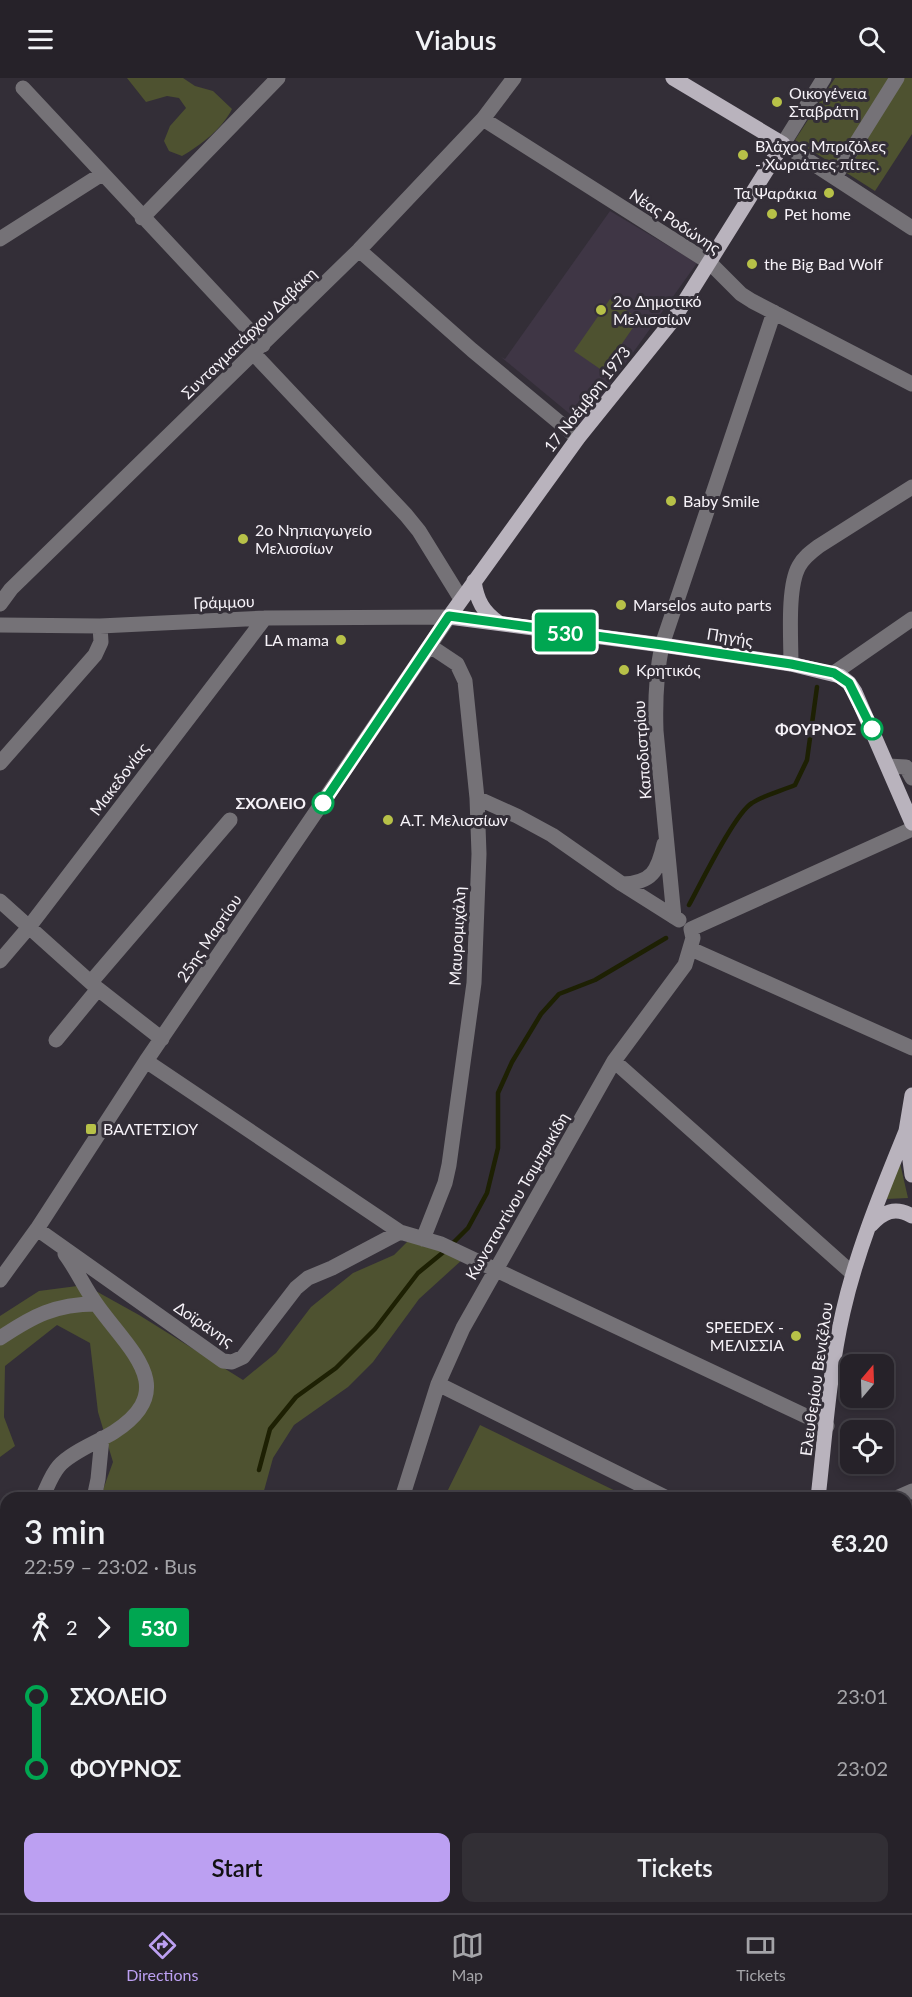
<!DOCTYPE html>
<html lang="en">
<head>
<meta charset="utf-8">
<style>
	body { margin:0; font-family:Lato,sans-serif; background:#322f35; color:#f1f3f6; height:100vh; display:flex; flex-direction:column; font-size:22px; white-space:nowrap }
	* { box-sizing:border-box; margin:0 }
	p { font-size:20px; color:#a4a4a8 }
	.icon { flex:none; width:33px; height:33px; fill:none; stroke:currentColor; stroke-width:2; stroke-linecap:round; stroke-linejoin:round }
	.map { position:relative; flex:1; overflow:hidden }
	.drawer { position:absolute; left:0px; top:1414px; width:912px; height:422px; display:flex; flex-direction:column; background:#262229; border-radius:18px 18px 0 0; box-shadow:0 3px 9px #0003,0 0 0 2px #423f46 }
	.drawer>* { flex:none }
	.badge { padding:0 12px; border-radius:4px; font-size:21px; line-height:39px }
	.needle { width:39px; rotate:19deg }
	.tools { position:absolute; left:840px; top:1276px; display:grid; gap:12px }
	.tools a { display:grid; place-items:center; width:54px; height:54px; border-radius:12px; background:#262229; box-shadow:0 3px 9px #0003,0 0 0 2px #423f46; font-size:30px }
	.map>.badge { position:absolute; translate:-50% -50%; box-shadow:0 0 0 3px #fff }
	.legs { display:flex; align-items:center; gap:9px; height:66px; padding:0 24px; font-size:20px }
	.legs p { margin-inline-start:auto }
	.overview { display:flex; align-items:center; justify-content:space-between; height:102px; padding:0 24px }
	h1 { font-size:33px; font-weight:600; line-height:45px }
	.action { display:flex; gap:12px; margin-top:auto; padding:12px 24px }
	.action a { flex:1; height:69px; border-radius:12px; background:#bca0f2; color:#111; font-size:24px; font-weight:600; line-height:69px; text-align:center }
	.action a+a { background:#322f35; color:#f1f3f6 }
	ul { padding:0 24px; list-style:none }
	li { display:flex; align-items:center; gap:21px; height:72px; font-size:22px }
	li i { display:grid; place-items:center; width:9px; height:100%; margin:0 8px; background:currentColor }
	li i::after { content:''; width:15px; height:15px; margin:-8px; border:4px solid; border-radius:50%; background:#262229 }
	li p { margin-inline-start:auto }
	li:first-child i { background:linear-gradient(#0000 50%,currentColor 0) }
	li:last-child i { background:linear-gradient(currentColor 50%,#0000 0) }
	header { display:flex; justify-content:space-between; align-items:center; height:78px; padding:0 24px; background:#262229; font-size:27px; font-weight:600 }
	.tabs { display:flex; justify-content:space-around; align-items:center; height:84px; border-top:2px solid #423f46; background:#262229; font-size:16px; color:#a4a4a8 }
	.tabs a { display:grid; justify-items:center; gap:3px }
	.tabs .active { color:#bca0f2 }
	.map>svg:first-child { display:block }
	.built { fill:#3f3645 }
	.green { fill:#4e5230 }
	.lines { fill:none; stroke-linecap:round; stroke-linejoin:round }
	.stream { stroke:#1d2003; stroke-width:4.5 }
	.minor { stroke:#757277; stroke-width:15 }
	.major { stroke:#b9b3bd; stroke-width:15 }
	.line-1-casing { stroke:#fff; stroke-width:14 }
	.line-1 { stroke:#00a651; stroke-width:9 }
	.poi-dot { fill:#b7c148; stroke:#332e37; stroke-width:2 }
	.stop-1-dot { fill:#fff; stroke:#00a651; stroke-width:3 }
	.labels { text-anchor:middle; stroke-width:6; stroke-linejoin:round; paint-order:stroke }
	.poi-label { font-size:16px; fill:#f6f2f8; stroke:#332e37; text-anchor:start }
	.street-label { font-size:16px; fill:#f6f2f8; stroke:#332e37 }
	.stop-label { font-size:16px; font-weight:bold; fill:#f6f2f8; stroke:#332e37; text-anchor:end }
</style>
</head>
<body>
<header><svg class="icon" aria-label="menu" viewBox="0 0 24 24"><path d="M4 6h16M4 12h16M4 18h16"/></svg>Viabus<svg class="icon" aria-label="search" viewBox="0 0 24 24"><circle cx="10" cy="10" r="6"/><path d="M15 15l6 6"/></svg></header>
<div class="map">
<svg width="912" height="1835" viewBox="0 0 912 1835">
	<rect width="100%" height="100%" fill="#332e37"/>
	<!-- built -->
	<path class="built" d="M610,133L697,185L582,346L501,279L505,281Z"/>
	<!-- green -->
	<path class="green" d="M127,0H183L195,8L213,13L232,31C222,51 201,67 182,78L169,73L164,63L170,48L186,30L179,20L167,18L146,24Z
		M835,0H912V56L875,113L795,62Z
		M610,221L639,241L603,293L574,273Z
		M900,1085L908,1120L886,1121Z
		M409,1162L463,1181L419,1221L373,1284L348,1309L294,1347L273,1380L262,1420H100L113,1384L98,1334L90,1265L57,1247L5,1288L4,1339L15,1368L0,1379V1238L39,1213L85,1207L139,1237L243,1302L276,1275L311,1229L353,1195L394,1177Z
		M480,1347L630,1420H444Z
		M0,1778L6,1779V1830H148L147,1835H0Z"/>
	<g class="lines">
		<!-- stream -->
		<path class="stream" d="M689,827C700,807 735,735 752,725C764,717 781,713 795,707L807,682L817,609
			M452,1166L468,1150L487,1115L498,1070V1015L512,984L541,936L559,916L595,902L666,860
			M259,1392L270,1351L296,1319L336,1290L375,1251L418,1195L446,1172"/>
		<!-- minor -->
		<path class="minor" d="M824,0L783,66L912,150
			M23,10L263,267
			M483,41L710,185L741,216L752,223L912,306
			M835,99L897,0
			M142,140L278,0
			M0,161L102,96
			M359,172L472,272L578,360
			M254,276L406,437L419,453L461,521
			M0,526L11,511L359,172L483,41L514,0
			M0,547L100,548L265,540L449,539
			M791,586C791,561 787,509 799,488C804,479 811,474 819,468L912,409
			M834,595L912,541
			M0,685L95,577L101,564L100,548
			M888,688L906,689L912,700
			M477,720L517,738L552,757L622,806L679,842
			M622,806C652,805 658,793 664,766
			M0,823L98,911L162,961
			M674,839L656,653C655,623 656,596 662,567L774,234
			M691,851L912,751
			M691,871L912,970
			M0,883L29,849L265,540
			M91,904L230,742
			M56,962L98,911
			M146,983L400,1154L441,1166L827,1348
			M614,983L852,1195
			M37,1151L223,1283L232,1284L243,1279L296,1210L308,1200L332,1190L400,1154
			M423,1161L445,1105L449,1087L474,905L479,776L477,720L465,603L457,586L430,568
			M0,1202L37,1151L146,983L449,539
			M0,1260C33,1238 55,1226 96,1226
			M438,1306L667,1420
			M42,1420C47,1410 51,1397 59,1388C71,1374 98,1364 114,1354C181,1311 129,1272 97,1227C85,1211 77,1192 65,1176
			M94,1420L98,1401L102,1360
			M402,1420L438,1306L463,1250L614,983L685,887L693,860L691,851
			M896,1420L912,1413
			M0,1488L6,1482
			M0,1666L6,1669
			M906,1755L912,1751
			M227,1830L254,1835
			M729,1830L738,1835
			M157,1835L159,1830
			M334,1835L335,1830
			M522,1835L526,1830
			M776,1835L786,1830"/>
		<!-- major -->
		<path class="major" d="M673,0L783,66L673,242L578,360L449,539L662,567L791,586L840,598L849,605L855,614L912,745
			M474,503C477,523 483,534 499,545
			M912,1017L906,1053L912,1097
			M871,1147C883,1134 895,1128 912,1138
			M818,1420C825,1359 829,1295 843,1234C857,1172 882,1112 906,1053
			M755,1835V1830"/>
	</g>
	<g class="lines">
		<!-- line-1 casing -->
		<g class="line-1-casing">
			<path id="line-1" d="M323,725L449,538L662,567L791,586L834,595L849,605L872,651"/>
		</g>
		<!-- line-1 -->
		<use href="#line-1" class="line-1"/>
	</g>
	<!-- markers -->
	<g class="poi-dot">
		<circle cx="777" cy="24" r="6"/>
		<circle cx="743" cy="77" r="6"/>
		<circle cx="829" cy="115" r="6"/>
		<circle cx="772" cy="136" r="6"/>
		<circle cx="752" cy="186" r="6"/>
		<circle cx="601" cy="232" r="6"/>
		<circle cx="671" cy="423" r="6"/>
		<circle cx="243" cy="461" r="6"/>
		<circle cx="621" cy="527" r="6"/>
		<circle cx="341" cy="562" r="6"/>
		<circle cx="624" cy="592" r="6"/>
		<circle cx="388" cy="742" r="6"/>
		<rect x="85" y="1045" width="12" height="12" rx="3"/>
		<circle cx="796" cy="1258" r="6"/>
	</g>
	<g class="stop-1-dot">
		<circle cx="872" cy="651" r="10"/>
		<circle cx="323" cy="725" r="10"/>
	</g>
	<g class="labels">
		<!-- poi labels -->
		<g class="poi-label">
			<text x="789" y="21">Οικογένεια<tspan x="789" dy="18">Σταβράτη</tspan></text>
			<text x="755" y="74">Βλάχος Μπριζόλες<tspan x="755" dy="18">- Χωριάτιες πίτες.</tspan></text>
			<text x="817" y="121" text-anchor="end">Τα Ψαράκια</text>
			<text x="784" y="142">Pet home</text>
			<text x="764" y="192">the Big Bad Wolf</text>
			<text x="613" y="229">2ο Δημοτικό<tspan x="613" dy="18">Μελισσίων</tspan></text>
			<text x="683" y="429">Baby Smile</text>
			<text x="255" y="458">2ο Νηπιαγωγείο<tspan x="255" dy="18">Μελισσίων</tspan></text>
			<text x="633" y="533">Marselos auto parts</text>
			<text x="329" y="568" text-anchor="end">LA mama</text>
			<text x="636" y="598">Κρητικός</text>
			<text x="400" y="748">Α.Τ. Μελισσίων</text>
			<text x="103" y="1057">ΒΑΛΤΕΤΣΙΟΥ</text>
			<text x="784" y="1255" text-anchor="end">SPEEDEX -<tspan x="784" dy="18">ΜΕΛΙΣΣΙΑ</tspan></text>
		</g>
		<!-- street labels -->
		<g class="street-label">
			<text transform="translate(675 143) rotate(33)" y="6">Νέας Ροδώνης</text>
			<text transform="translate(249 255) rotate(-44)" y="6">Συνταγματάρχου Δαβάκη</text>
			<text transform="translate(587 321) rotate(-52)" y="6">17 Νοέμβρη 1973</text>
			<text transform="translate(224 524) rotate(-2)" y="6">Γράμμου</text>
			<text transform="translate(730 559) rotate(9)" y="6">Πηγής</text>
			<text transform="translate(642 672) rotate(-94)" y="6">Καποδιστρίου</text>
			<text transform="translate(119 701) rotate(-53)" y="6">Μακεδονίας</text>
			<text transform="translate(457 858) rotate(-87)" y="6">Μαυρομιχάλη</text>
			<text transform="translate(209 860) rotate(-56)" y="6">25ης Μαρτίου</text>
			<text transform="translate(517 1118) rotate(-60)" y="6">Κωνσταντίνου Τσιμπρικίδη</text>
			<text transform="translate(204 1246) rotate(34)" y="6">Δοϊράνης</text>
			<text transform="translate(816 1301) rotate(-82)" y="6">Ελευθερίου Βενιζέλου</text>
		</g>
		<!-- stop labels -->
		<g class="stop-label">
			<text x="856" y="657">ΦΟΥΡΝΟΣ</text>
			<text x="306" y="731">ΣΧΟΛΕΙΟ</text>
		</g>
	</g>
</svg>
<div class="tools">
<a><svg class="needle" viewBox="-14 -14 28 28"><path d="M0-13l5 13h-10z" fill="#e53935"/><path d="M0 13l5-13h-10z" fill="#a4a4a8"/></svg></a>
<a><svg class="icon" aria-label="locate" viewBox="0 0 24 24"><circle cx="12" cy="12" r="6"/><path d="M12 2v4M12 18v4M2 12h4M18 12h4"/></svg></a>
</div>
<b class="badge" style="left:565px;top:554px;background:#00a651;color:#fff">530</b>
<section class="drawer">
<div class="overview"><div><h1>3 min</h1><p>22:59 – 23:02 · Bus</p></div><b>€3.20</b></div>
<div class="legs"><svg class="icon" aria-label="walk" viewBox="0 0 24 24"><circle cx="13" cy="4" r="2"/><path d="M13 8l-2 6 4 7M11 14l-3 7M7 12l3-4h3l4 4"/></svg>2<svg class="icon" aria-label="forward" viewBox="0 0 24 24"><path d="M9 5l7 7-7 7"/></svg><b class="badge" style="background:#00a651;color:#fff">530</b></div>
<ul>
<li><i style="color:#00a651"></i><b>ΣΧΟΛΕΙΟ</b><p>23:01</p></li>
<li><i style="color:#00a651"></i><b>ΦΟΥΡΝΟΣ</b><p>23:02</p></li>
</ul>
<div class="action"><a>Start</a><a>Tickets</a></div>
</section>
</div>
<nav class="tabs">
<a class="active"><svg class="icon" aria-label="directions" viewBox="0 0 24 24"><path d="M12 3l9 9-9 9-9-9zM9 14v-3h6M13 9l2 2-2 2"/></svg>Directions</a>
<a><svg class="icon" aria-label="map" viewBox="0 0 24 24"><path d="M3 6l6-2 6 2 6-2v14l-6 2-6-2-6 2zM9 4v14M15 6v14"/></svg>Map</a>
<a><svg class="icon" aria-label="tickets" viewBox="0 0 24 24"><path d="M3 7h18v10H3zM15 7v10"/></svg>Tickets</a>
</nav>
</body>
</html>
